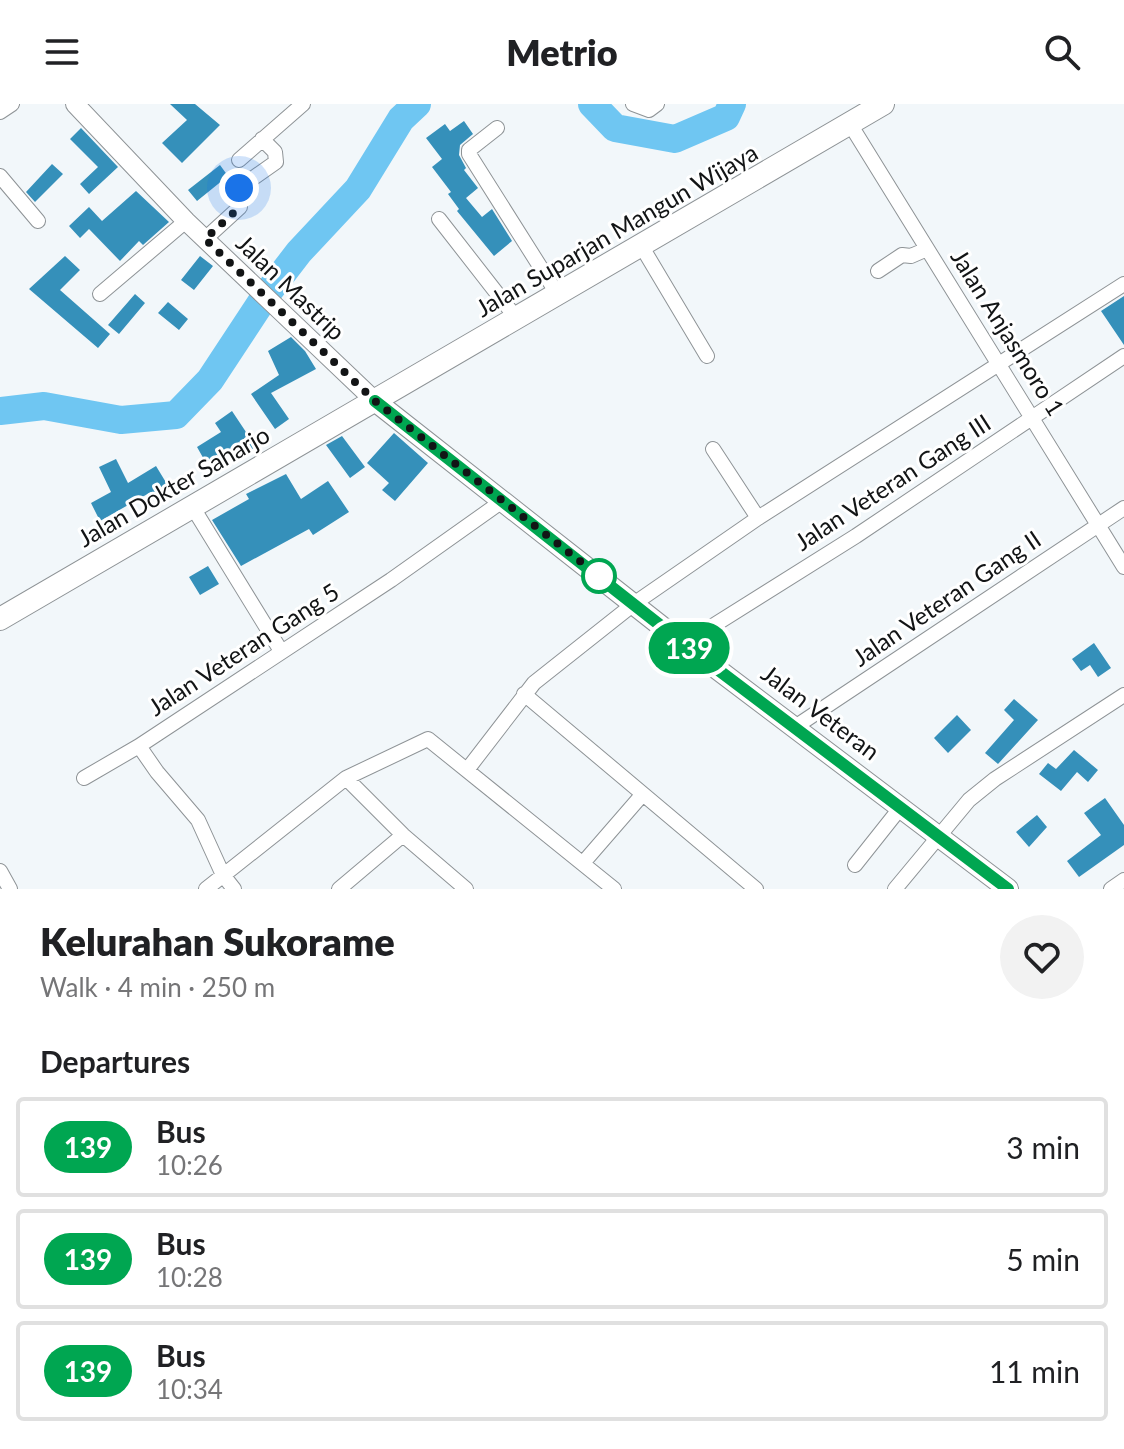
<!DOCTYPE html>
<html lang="en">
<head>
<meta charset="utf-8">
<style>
	body { margin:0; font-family:Lato,sans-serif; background:#f2f2f2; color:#202124; height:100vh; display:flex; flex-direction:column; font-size:30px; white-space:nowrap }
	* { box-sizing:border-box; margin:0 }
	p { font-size:26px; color:#757577 }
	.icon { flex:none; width:44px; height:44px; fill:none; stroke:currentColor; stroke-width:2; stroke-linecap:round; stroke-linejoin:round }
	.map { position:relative; height:785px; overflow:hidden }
	.drawer { display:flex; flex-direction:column; background:#fff; flex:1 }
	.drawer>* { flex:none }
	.badge { padding:0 16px; border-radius:26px; font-size:28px; line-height:52px }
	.you { position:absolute; width:40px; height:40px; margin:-20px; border:6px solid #fff; border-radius:50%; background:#1a73e8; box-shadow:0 0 0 12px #1a73e833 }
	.map>.badge { position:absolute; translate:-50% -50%; box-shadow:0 0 0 4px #fff }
	h2 { padding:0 40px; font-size:30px; line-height:72px }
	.round { display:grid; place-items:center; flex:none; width:84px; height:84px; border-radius:42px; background:#f2f2f2 }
	.head { display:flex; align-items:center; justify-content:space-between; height:136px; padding:0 40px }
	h1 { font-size:38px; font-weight:800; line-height:60px }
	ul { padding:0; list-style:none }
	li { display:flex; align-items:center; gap:24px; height:100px; margin:0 16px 12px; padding:0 24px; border:4px solid #e0e0e0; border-radius:8px }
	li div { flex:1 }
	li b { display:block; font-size:30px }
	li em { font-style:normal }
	li .badge { min-width:88px; font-weight:700; text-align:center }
	header { display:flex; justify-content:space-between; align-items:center; height:104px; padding:0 40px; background:#fff; font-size:36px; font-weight:800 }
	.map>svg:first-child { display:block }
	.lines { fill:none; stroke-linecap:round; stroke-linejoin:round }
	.river { stroke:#6fc6f2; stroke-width:28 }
	.building { fill:#3590ba }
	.minor-casing { stroke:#8e9396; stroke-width:16 }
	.tertiary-casing { stroke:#8e9396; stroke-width:20 }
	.secondary-casing { stroke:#8e9396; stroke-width:22 }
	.trunk-casing { stroke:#8e9396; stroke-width:24 }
	.minor { stroke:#fff; stroke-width:14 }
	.tertiary { stroke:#fff; stroke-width:18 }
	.secondary { stroke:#fff; stroke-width:20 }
	.trunk { stroke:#fff; stroke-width:22 }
	.line-casing { stroke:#fff; stroke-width:18 }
	.line { stroke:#00a651; stroke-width:12 }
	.walk { stroke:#121415; stroke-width:8; stroke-dasharray:0 14.4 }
	.stop-dot { fill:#fff; stroke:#00a651; stroke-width:4 }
	.labels { text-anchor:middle; stroke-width:6; stroke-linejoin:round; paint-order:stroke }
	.street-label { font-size:24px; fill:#121415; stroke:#fff }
</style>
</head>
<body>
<header><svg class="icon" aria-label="menu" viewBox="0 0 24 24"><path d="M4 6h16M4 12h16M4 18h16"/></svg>Metrio<svg class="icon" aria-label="search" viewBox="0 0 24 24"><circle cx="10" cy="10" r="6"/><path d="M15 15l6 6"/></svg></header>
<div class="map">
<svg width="1124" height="785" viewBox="0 0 1124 785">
	<rect width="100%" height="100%" fill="#f2f7fa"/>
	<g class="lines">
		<!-- river -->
		<path class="river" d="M592,0L615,24L675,35L726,13L732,0
			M0,307L44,302L121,316L176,311L210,276L266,191L299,148L358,85L401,15L417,0"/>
	</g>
	<!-- building -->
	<path class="building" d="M170,0H195L220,21L182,59L162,39L187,16Z
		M464,17L473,30L460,41L459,51L466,64L464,66L478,84L466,94L482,113L492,105L512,137L494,152L457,107L459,105L448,90L451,88L432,63L442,55L426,34L445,20L450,27Z
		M81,24L118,63L89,90L80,80L98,63L70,35Z
		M52,60L63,70L35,98L26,88Z
		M220,61L228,72L197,97L188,86Z
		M136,87L169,118L143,141L139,137L120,157L89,125L80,134L69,122L89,103L102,117Z
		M65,152L80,166L60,186L110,230L98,244L29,185Z
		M200,152L213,162L194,186L181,176Z
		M135,190L145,199L119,230L108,221Z
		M1124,192V241L1101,207Z
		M168,198L188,215L179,226L158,209Z
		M291,233L305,247L316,265L271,289L289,315L275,325L251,290L279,271L268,247Z
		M232,307L256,343L210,366L197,343L221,328L215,319Z
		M394,329L428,359L395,397L382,386L389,379L367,359Z
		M342,332L365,363L350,374L326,341Z
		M116,355L128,379L156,362L170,385L155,394L151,388L100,417L91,399L111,388L99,363Z
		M286,370L301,395L328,377L349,408L313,431L309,425L241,462L212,416L249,395L246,390Z
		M208,462L219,480L200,491L189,473Z
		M1094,539L1111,564L1098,573L1090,561L1081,567L1072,555Z
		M1014,595L1038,616L998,660L985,649L1014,616L1004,606Z
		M957,611L971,626L948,649L934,634Z
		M1074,646L1098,666L1088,678L1077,668L1061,687L1039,670L1048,659L1056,665Z
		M1105,694L1124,721V741L1079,773L1067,757L1101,731L1084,709Z
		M1037,711L1047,723L1029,743L1016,728Z"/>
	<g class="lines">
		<!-- minor casing -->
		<g class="minor-casing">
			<path id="minor" d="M633,0L649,6L657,0
				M0,8L12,0
				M850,20L1124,463
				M497,24L469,46V50L558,191
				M239,56L303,0
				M0,72L38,117
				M439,115L517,215
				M205,135L240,103L239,84L276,58L275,48L262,35
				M642,143L707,252
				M878,167L902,151L911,152L927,145
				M100,190L186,117
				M713,345L758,414
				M192,402L281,547
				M684,540L856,432L1124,252
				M524,590L756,785
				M795,623L1124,404
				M467,666L534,579L635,499L758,414L1124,180
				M84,674L139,642
				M346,674L403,731L466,785
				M583,759L642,691
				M855,761L901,703
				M0,767L10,785
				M206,785L346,674L428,635L614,785
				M234,785L223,771L198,716L157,668L139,642L391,476L501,398
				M339,785L403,731
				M895,785L969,696L995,675L1124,591
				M1111,785L1124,776"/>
		</g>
		<!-- tertiary casing -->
		<g class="tertiary-casing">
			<path id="tertiary" d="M75,0L186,117L375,297"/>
		</g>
		<!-- secondary casing -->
		<g class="secondary-casing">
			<path id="secondary" d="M375,297L684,540L1008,785"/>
		</g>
		<!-- trunk casing -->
		<g class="trunk-casing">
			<path id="trunk" d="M0,515L883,0"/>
		</g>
		<!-- minor -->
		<use href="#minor" class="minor"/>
		<!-- tertiary -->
		<use href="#tertiary" class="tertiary"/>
		<!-- secondary -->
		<use href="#secondary" class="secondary"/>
		<!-- trunk -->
		<use href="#trunk" class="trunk"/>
	</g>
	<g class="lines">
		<!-- line casing -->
		<g class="line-casing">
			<path id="line" d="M375,297L684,540L1008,785"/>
		</g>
		<!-- line -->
		<use href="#line" class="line"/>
		<!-- walk -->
		<path class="walk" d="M239,84L240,103L205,135L375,297L599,472"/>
	</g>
	<!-- markers -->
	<circle class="stop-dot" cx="599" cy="472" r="16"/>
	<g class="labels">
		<!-- street labels -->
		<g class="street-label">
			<text transform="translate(617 127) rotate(-30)" y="8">Jalan Suparjan Mangun Wijaya</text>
			<text transform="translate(290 184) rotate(44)" y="8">Jalan Mastrip</text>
			<text transform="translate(1007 229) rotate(58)" y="8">Jalan Anjasmoro 1</text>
			<text transform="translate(893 379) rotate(-33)" y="8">Jalan Veteran Gang III</text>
			<text transform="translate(174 383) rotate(-30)" y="8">Jalan Dokter Saharjo</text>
			<text transform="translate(947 495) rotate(-34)" y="8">Jalan Veteran Gang II</text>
			<text transform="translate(244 546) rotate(-33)" y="8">Jalan Veteran Gang 5</text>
			<text transform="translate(820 609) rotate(37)" y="8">Jalan Veteran</text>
		</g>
	</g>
</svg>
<div class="you" style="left:239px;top:84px"></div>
<b class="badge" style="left:689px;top:544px;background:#00a651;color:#fff">139</b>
</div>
<section class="drawer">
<div class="head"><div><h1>Kelurahan Sukorame</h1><p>Walk · 4 min · 250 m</p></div><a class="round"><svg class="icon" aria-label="heart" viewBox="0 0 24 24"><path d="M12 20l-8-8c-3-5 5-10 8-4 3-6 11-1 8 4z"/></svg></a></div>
<h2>Departures</h2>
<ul>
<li><span class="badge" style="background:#00a651;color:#fff">139</span><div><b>Bus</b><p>10:26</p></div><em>3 min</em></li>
<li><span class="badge" style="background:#00a651;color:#fff">139</span><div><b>Bus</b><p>10:28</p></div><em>5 min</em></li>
<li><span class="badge" style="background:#00a651;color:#fff">139</span><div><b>Bus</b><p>10:34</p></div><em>11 min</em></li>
</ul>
</section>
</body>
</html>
